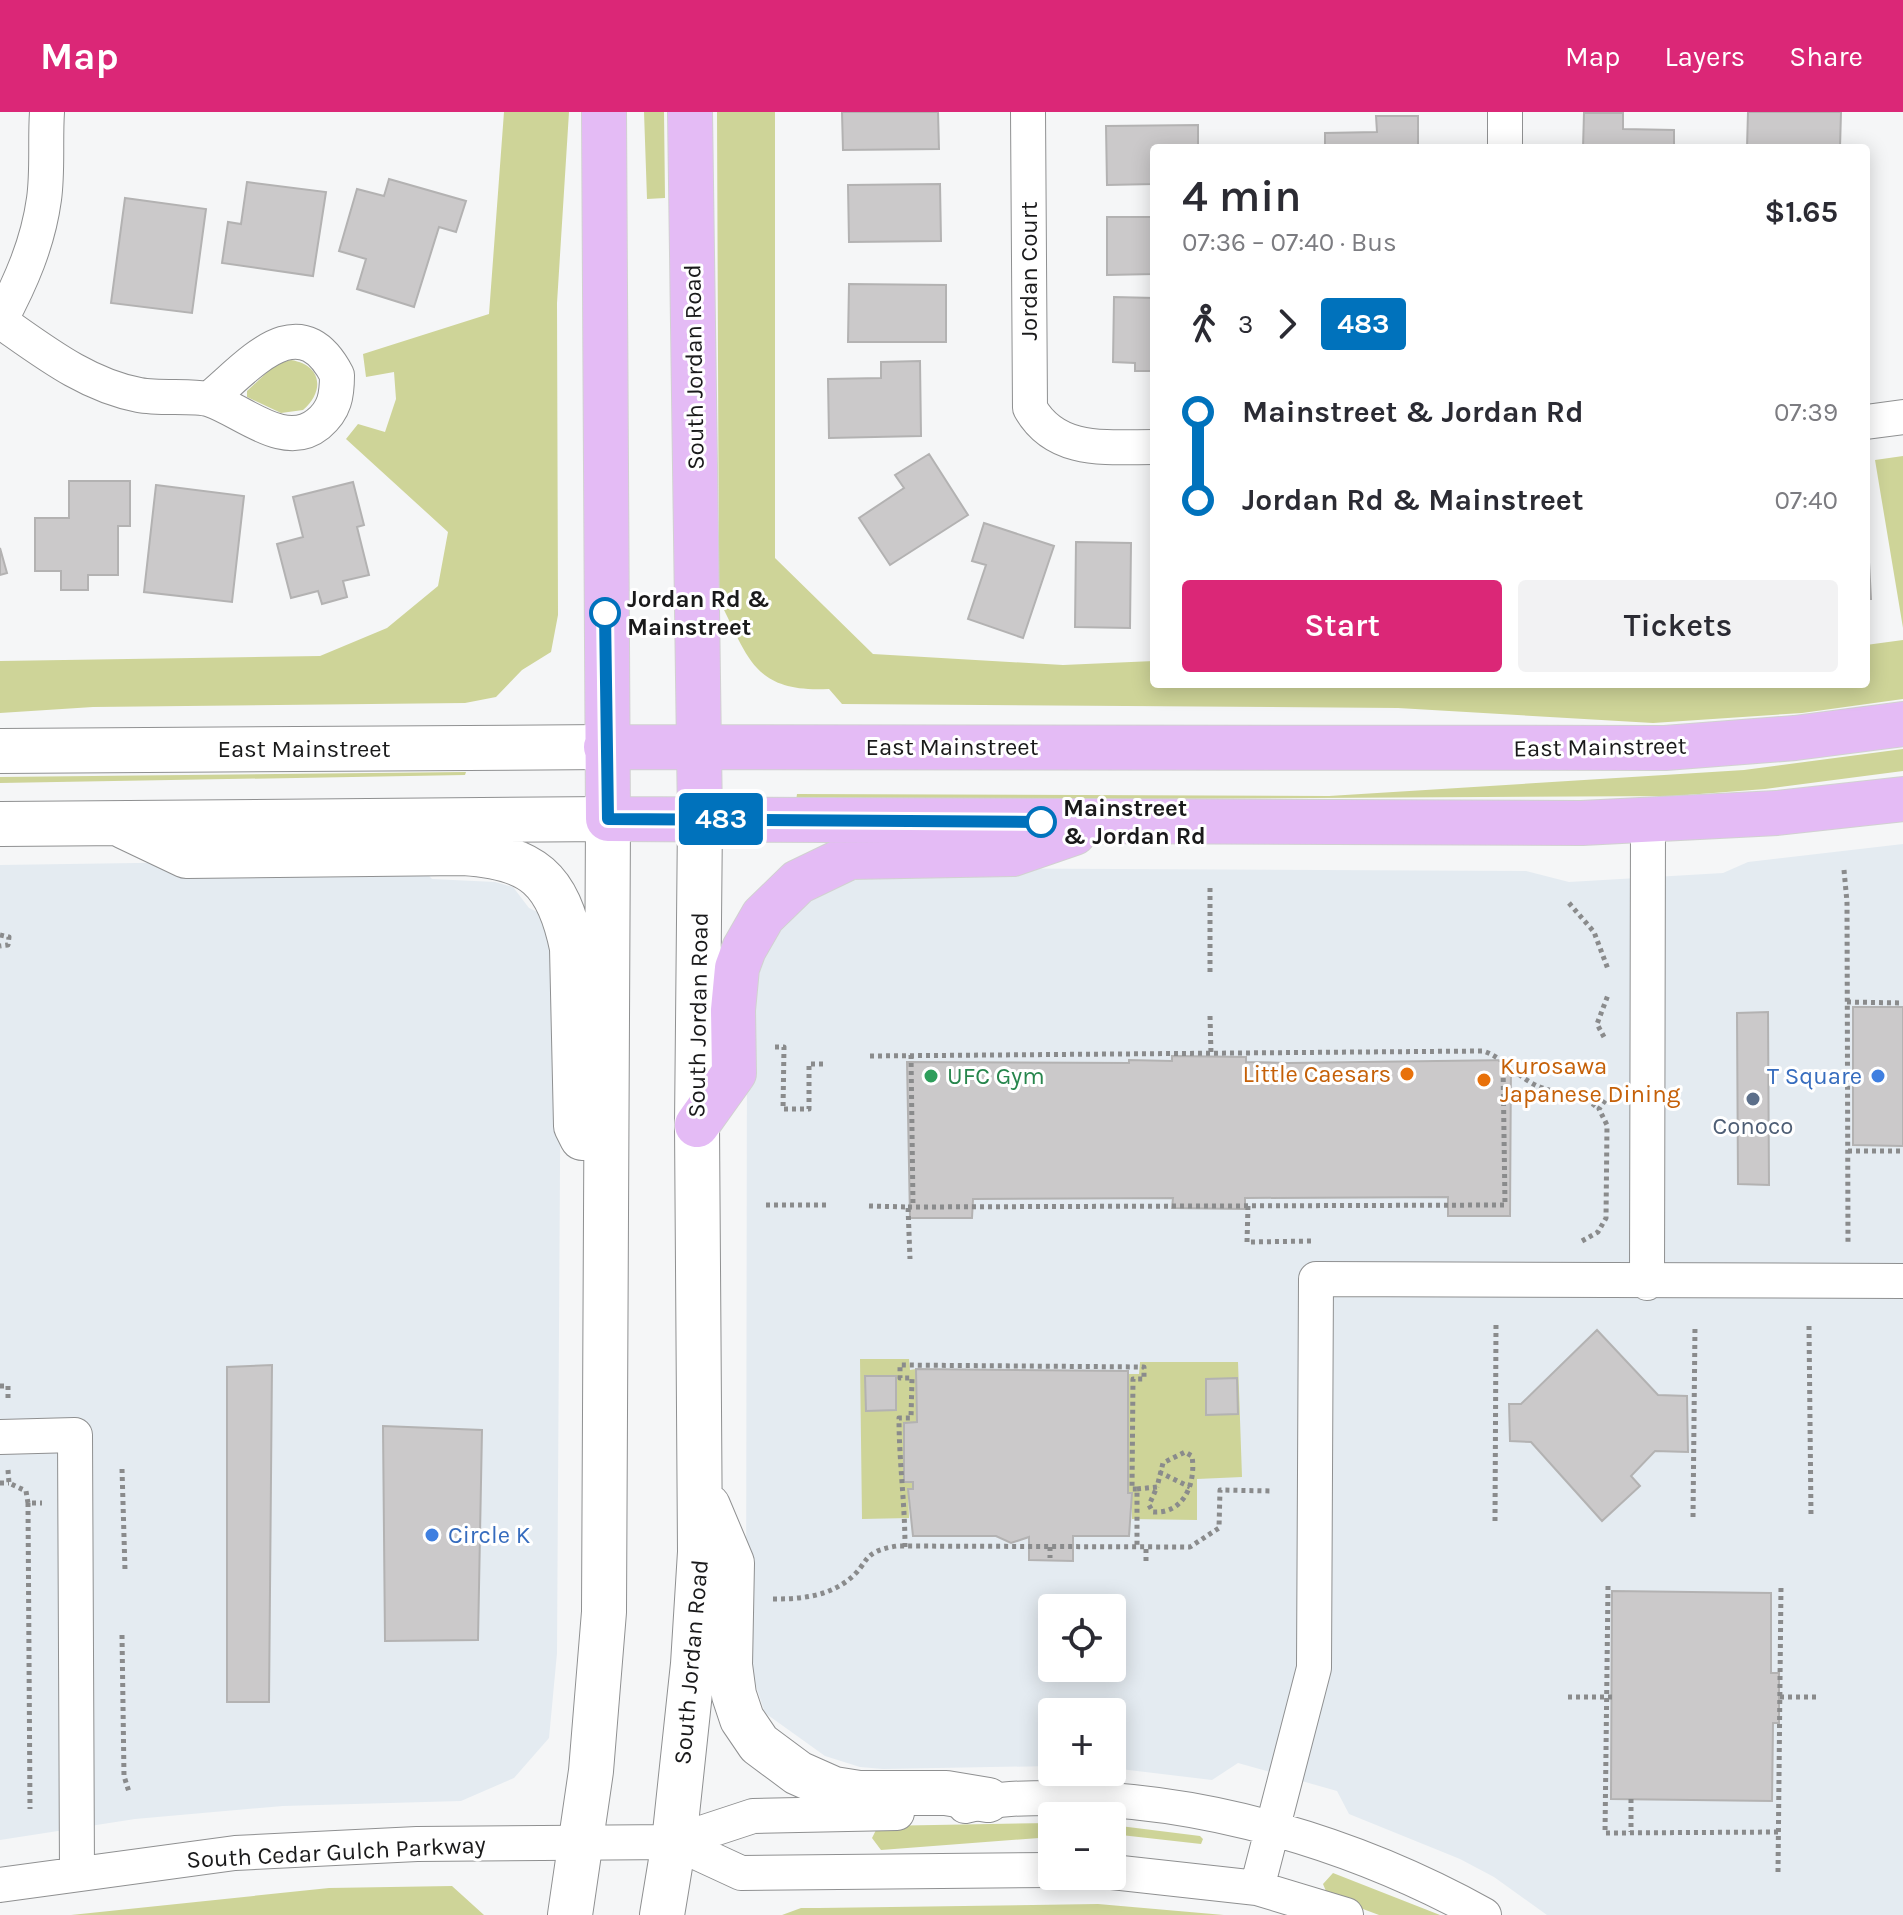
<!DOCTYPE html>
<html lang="en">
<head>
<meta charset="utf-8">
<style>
	body { margin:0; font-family:Karla,sans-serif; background:#f2f2f3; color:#2b2b33; height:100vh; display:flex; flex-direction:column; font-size:30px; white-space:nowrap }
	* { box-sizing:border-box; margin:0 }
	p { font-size:26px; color:#7c7c81 }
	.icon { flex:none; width:44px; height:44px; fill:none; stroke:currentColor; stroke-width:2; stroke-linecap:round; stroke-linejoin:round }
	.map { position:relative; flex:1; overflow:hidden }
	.drawer { position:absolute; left:1150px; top:32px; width:720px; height:544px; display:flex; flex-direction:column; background:#fff; border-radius:8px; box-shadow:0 4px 20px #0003 }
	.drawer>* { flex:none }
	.badge { padding:0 16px; border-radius:6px; font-size:28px; line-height:52px }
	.controls { position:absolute; left:1038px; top:1482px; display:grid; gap:16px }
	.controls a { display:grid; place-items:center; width:88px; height:88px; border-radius:8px; background:#fff; box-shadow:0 4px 20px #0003; font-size:40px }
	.map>.badge { position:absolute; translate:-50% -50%; box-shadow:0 0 0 4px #fff }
	.legs { display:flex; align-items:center; gap:12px; height:88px; padding:0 32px; font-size:26px }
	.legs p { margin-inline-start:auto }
	.summary { display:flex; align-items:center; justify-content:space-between; height:136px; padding:0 32px }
	h1 { font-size:44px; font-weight:600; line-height:60px }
	.action { display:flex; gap:16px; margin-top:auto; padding:16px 32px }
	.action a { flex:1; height:92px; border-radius:8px; background:#db2777; color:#fff; font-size:32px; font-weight:600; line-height:92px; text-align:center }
	.action a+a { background:#f2f2f3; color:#2b2b33 }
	ul { padding:0 32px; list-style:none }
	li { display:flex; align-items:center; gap:28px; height:88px; font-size:30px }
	li i { display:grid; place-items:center; width:12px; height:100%; margin:0 10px; background:currentColor }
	li i::after { content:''; width:20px; height:20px; margin:-10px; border:6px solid; border-radius:50%; background:#fff }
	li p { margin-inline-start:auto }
	li:first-child i { background:linear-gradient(#0000 50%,currentColor 0) }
	li:last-child i { background:linear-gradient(currentColor 50%,#0000 0) }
	header { display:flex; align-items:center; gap:48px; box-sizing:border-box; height:112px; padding:0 40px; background:#db2777; color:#fff }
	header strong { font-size:38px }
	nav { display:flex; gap:44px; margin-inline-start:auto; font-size:28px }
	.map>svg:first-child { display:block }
	.built { fill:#e4ebf1; fill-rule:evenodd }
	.green { fill:#ced498 }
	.building { fill:#cbc9ca; stroke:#b3b2b2; stroke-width:2 }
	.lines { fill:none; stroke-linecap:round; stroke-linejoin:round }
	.street-casing { stroke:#8f9091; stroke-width:36 }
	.secondary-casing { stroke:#8f9091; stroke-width:46 }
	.primary-casing { stroke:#d1d1d1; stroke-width:46 }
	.path { stroke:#8a8b8c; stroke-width:5; stroke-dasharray:4 4; stroke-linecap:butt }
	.street { stroke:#fff; stroke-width:34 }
	.secondary { stroke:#fff; stroke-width:44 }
	.primary { stroke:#e4bbf5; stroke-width:44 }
	.line-1-casing { stroke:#fff; stroke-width:18 }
	.line-1 { stroke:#0072bc; stroke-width:12 }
	.stop-1-dot { fill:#fff; stroke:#0072bc; stroke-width:4 }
	.food-dot { fill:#e8710a; stroke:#fff; stroke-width:3 }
	.leisure-dot { fill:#2e9e5b; stroke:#fff; stroke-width:3 }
	.shop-dot { fill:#3f7fe0; stroke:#fff; stroke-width:3 }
	.service-dot { fill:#5c6f8a; stroke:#fff; stroke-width:3 }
	.labels { text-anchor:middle; stroke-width:6; stroke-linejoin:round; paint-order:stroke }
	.street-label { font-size:24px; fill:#1a1a1b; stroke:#fff }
	.stop-label { font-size:24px; font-weight:bold; fill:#1a1a1b; stroke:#fff; text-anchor:start }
	.food-label { font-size:24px; fill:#c56008; stroke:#fff; text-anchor:start }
	.leisure-label { font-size:24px; fill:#27864d; stroke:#fff; text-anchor:start }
	.shop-label { font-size:24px; fill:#366cbe; stroke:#fff; text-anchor:end }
	.service-label { font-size:24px; fill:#4e5e75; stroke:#fff }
</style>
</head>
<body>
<header>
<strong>Map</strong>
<nav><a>Map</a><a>Layers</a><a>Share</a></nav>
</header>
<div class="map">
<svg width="1903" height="1803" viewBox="0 0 1903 1803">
	<rect width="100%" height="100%" fill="#f5f6f7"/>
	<!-- built -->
	<path class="built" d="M1903,732V1803H1547L1494,1765L1460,1747L1349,1702L1337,1679L1238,1651L1212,1668L1112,1656V1600H1052V1654L883,1657L860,1655L825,1644L765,1601L746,1544L747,914L752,860L802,786L883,756L1526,759L1569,770L1723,761L1748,750ZM1052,1496H1112V1556H1052Z
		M413,747L432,767L495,770L513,775L529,796L550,806L561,895L557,1541L549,1626L514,1666L461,1689L283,1694L135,1707L0,1728V753Z"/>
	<!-- green -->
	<path class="green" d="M504,0H569L557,191L558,503L551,540L522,558L496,585L465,591L93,595L0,601V549L320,544L387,516L438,474L448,420L346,327L358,312L385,320L396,287L394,260L366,265L363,242L489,202Z
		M644,0H664L665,86L647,87Z
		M717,0H775V446L873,542L1063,553L1154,549V572H1866V533L1903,528V587L1802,601L1653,611L1398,596L842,592L829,577C753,581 749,546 719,488Z
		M291,248C322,253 325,279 303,298L281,301L247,285V279L276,252Z
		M1903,344V516L1875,348Z
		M1903,637V659L1765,677L1674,684L796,689L797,682L1329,684L1744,658Z
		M466,660L465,663L0,671V665Z
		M860,1247H909L910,1258L916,1257L917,1310L904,1311V1370H913V1377H908L909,1406L862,1407Z
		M1140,1250H1238L1242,1365L1197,1367V1408L1132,1407V1382L1128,1381V1262H1139Z
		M1052,1711V1725L881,1738L872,1726L878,1714Z
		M1112,1713L1200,1724L1203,1727L1201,1732L1112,1722Z
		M1333,1761L1440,1803H1379L1328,1784L1323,1772Z
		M452,1774L484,1803H71L329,1776Z
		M1098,1792L1224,1803H782L801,1796H819Z"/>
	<!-- building -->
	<path class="building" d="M842,0H938L939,37L843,38Z
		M1748,0H1841L1840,36H1747Z
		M1584,1H1623V17L1674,18V36H1583Z
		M1376,4H1418V36H1325V21L1377,20Z
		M1198,13V36H1154V72L1107,73L1106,14Z
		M389,67L466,89L456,120L439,115L414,195L357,177L366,147L339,139L357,77L384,84Z
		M247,70L326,80L313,164L222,151L228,110L241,112Z
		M940,72L941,129L849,130L848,73Z
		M125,86L206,97L192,201L111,191Z
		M1107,105H1154V162L1107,163Z
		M849,172L946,173V230H848Z
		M1114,185L1154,186V259H1135V251L1113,250Z
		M920,249L921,324L829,326L828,267L881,266V250Z
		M929,342L968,403L890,453L859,406L904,376L895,363Z
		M69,369H130V414H118V463H88V478H61V459H35V406H69Z
		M353,370L364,413L357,415L369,463L343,469L347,485L322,492L318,479L291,486L277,432L303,425L293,385Z
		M156,373L244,384L232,490L144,480Z
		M1866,395L1871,487H1866Z
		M984,411L1054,434L1023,526L968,507L986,453L972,449Z
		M1076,430L1131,431L1130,516L1075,515Z
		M0,436L7,461L0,463Z
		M1853,895H1903V1034L1853,1033Z
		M1768,900L1769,1073L1738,1072L1737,901Z
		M1172,944L1246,945V950L1288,951L1511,948L1510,1104H1448V1085L1245,1086V1097L1172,1096L1173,1086L973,1087L972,1106H910L907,950L1129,951V948L1172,949Z
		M1597,1218L1658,1283L1687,1284L1688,1340L1655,1339L1631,1364L1640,1374L1602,1409L1531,1330L1510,1329L1509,1292H1521Z
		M272,1253L269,1590H227V1255Z
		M916,1257L1128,1259V1381H1132L1129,1424H1073V1449L1029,1448V1425L1011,1431L996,1424H913L908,1377H913V1370H904V1311L917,1310Z
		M865,1264H896V1298L866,1299Z
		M1237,1266L1238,1302L1206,1303V1267Z
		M383,1314L482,1318L478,1528L385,1529Z
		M1612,1479L1771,1481V1561H1779V1611H1773L1772,1689L1611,1687Z"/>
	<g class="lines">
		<!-- street casing -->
		<g class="street-casing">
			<path id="street" d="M1028,0L1030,296C1056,342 1107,335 1154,335
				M1505,0V36
				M0,209C43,239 86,273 139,283C159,287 197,283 211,288C243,299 285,339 318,312C335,298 337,283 337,263C299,190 248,255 209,287
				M0,209C21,170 38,131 44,87C48,58 45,29 47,0
				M1866,310L1903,305
				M1647,1171L1648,709
				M0,1325L75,1323L77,1760
				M965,1694C995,1686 1025,1686 1056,1686C1204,1686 1356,1732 1484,1803
				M674,1730L741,1761L1052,1758
				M1112,1760L1257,1776L1346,1803
				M0,1773L235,1741L417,1732L674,1730L753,1704L897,1701
				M1257,1776L1314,1556L1316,1167L1903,1169"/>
		</g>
		<!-- secondary casing -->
		<g class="secondary-casing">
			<path id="secondary" d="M0,639L606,635
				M0,712L608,707L604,1500L591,1659L570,1803
				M125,715L186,744L463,741C533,745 558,767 572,836L576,1014L582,1026
				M708,1394L732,1451L730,1553L734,1583L742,1607L759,1632L798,1661L834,1677L859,1681H946L988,1688
				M662,1803L674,1730L693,1552L700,1440L697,1013L700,707"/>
		</g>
		<!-- primary casing -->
		<g class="primary-casing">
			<path id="primary" d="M604,0L608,707L1582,711L1777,701L1903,687
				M690,0L700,707
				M606,635L1665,636L1795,626L1903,612
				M697,1013L734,961L733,898L737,856L744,837L763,804L798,770L850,745L1013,742L1074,721"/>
		</g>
		<!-- path -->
		<path class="path" d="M1844,758L1847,790L1848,1130
			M1210,776V861
			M1569,791L1594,820L1608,857
			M0,823L9,825L8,833L0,834
			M1847,890L1903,891
			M1210,904L1211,941
			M1604,925L1597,912L1608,883
			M775,935H784L783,997H809V952H827
			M911,943L913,1095
			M870,944L1483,939C1502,945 1513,960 1530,970C1554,985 1576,976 1599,997
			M1848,1039H1903
			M766,1093H826
			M869,1094L908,1095L910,1147
			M1248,1094L1247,1130L1312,1129
			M908,1095L1505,1093L1503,951
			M1582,1129L1598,1120L1606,1106L1607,1013L1599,997L1606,987
			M1809,1214L1811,1404
			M0,1274H8V1290
			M122,1357L125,1458
			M8,1358L9,1371L26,1379L28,1391H42
			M1159,1360L1190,1375
			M0,1371H9
			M1137,1377L1157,1375L1149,1393L1153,1400C1185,1402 1196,1370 1192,1344L1185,1340L1163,1351L1157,1375
			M28,1391L30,1697
			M1693,1405L1695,1214
			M1495,1409L1496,1212
			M905,1435C905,1391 899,1350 899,1306H911L912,1266H900V1253L1144,1255V1267H1133L1132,1377H1137V1435
			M1050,1435V1446
			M1146,1449V1435
			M1608,1474L1605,1721L1780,1720
			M773,1487C799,1487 825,1485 847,1469C871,1451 859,1440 897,1434L1190,1435L1219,1416L1220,1378L1273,1379
			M1050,1501L1051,1545
			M122,1523L124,1664L129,1680
			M1568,1585H1612
			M1780,1585H1818
			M1631,1687V1720
			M1778,1760L1781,1474"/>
		<!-- street -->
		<use href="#street" class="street"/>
		<!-- secondary -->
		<use href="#secondary" class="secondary"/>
		<!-- primary -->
		<use href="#primary" class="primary"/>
	</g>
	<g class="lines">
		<!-- line-1 casing -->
		<g class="line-1-casing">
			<path id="line-1" d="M605,501L608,707L1041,710"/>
		</g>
		<!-- line-1 -->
		<use href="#line-1" class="line-1"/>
	</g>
	<!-- markers -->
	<g class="stop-1-dot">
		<circle cx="605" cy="501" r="14"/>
		<circle cx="1041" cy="710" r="14"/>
	</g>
	<g class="food-dot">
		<circle cx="1407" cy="962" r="8"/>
		<circle cx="1484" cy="968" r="8"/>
	</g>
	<circle class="leisure-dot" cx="931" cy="964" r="8"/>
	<g class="shop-dot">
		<circle cx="1878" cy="964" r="8"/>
		<circle cx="432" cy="1423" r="8"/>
	</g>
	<circle class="service-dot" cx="1753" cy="987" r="8"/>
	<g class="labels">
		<!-- street labels -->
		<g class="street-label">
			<text transform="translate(1029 159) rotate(-90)" y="8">Jordan Court</text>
			<text transform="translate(694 255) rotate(-91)" y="8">South Jordan Road</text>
			<text x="952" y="643">East Mainstreet</text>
			<text transform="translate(1600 635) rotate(-1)" y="8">East Mainstreet</text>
			<text x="304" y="645">East Mainstreet</text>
			<text transform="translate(698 903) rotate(-89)" y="8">South Jordan Road</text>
			<text transform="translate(691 1550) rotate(-85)" y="8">South Jordan Road</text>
			<text transform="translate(336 1740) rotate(-3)" y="8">South Cedar Gulch Parkway</text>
		</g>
		<!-- stop labels -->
		<g class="stop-label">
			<text x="627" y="495">Jordan Rd &amp;<tspan x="627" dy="28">Mainstreet</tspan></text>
			<text x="1063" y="704">Mainstreet<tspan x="1063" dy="28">&amp; Jordan Rd</tspan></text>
		</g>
		<!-- food labels -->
		<g class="food-label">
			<text x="1500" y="962">Kurosawa<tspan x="1500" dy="28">Japanese Dining</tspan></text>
			<text x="1391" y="970" text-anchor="end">Little Caesars</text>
		</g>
		<!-- leisure labels -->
		<g class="leisure-label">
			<text x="947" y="972">UFC Gym</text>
		</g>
		<!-- shop labels -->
		<g class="shop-label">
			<text x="1862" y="972">T Square</text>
			<text x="448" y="1431" text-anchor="start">Circle K</text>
		</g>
		<!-- service labels -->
		<g class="service-label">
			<text x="1753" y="1022">Conoco</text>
		</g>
	</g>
</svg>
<div class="controls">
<a><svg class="icon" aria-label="locate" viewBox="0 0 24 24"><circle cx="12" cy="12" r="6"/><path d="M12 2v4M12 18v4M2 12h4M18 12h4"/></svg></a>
<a>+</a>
<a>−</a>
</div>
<b class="badge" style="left:721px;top:707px;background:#0072bc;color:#fff">483</b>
<section class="drawer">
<div class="summary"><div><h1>4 min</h1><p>07:36 – 07:40 · Bus</p></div><b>$1.65</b></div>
<div class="legs"><svg class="icon" aria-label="walk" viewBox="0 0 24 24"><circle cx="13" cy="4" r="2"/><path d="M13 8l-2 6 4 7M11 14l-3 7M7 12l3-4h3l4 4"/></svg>3<svg class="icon" aria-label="forward" viewBox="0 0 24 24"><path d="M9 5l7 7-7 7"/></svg><b class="badge" style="background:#0072bc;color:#fff">483</b></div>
<ul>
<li><i style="color:#0072bc"></i><b>Mainstreet &amp; Jordan Rd</b><p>07:39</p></li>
<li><i style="color:#0072bc"></i><b>Jordan Rd &amp; Mainstreet</b><p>07:40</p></li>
</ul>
<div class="action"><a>Start</a><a>Tickets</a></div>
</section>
</div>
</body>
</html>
